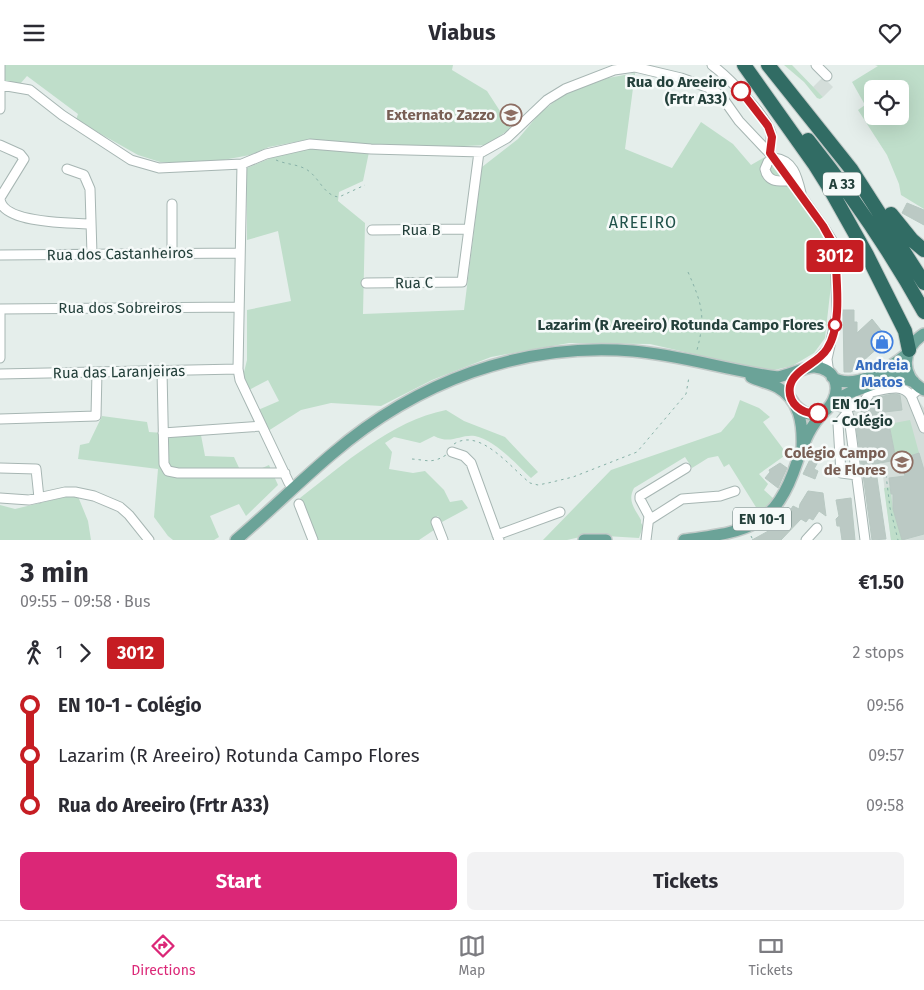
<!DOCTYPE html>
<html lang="en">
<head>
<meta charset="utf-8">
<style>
	body { margin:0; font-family:"Fira Sans",sans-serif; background:#f2f2f3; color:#2b2b33; height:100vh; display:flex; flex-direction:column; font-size:19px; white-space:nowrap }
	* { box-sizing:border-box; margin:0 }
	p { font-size:16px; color:#7c7c81 }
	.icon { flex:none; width:28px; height:28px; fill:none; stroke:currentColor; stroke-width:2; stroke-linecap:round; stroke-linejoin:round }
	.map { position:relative; height:475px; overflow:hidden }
	.sheet { display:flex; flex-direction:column; background:#fff; flex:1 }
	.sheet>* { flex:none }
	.badge { padding:0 10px; border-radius:4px; font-size:18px; line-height:32px }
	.tools { position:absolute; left:864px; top:15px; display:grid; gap:10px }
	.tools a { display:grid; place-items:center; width:45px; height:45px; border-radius:8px; background:#fff; box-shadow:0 5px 20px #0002; font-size:25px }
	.map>.badge { position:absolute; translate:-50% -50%; box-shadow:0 0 0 2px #fff }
	.legs { display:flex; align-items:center; gap:8px; height:55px; padding:0 20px; font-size:16px }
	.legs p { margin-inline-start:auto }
	.overview { display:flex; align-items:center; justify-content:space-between; height:85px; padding:0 20px }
	h1 { font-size:28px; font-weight:700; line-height:38px }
	.button { display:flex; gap:10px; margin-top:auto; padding:10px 20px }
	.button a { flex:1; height:58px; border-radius:8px; background:#db2777; color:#fff; font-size:20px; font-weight:700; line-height:58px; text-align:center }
	.button a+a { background:#f2f2f3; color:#2b2b33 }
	ul { padding:0 20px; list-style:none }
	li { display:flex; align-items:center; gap:18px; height:50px; font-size:19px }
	li i { display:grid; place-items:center; width:8px; height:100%; margin:0 6px; background:currentColor }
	li i::after { content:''; width:12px; height:12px; margin:-6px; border:4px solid; border-radius:50%; background:#fff }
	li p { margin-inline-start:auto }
	li:first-child i { background:linear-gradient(#0000 50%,currentColor 0) }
	li:last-child i { background:linear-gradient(currentColor 50%,#0000 0) }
	header { display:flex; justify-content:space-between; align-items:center; height:65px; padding:0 20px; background:#fff; font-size:22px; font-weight:700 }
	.menu { display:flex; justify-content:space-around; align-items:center; height:70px; border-top:1px solid #e1e1e2; background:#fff; font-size:14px; color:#7c7c81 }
	.menu a { display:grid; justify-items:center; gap:2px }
	.menu .current { color:#db2777 }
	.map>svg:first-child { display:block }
	.built { fill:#d4deda }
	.green { fill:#bfdeca; fill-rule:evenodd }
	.building { fill:#bbc9c4; stroke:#b8c8c2 }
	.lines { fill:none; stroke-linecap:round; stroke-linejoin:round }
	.minor-casing { stroke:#a7b6b3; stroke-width:11 }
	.major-casing { stroke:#c2cac8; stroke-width:14 }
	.highway-casing { stroke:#c2cac8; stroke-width:16 }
	.path { stroke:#87b1a7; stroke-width:1; stroke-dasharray:2.5 4; stroke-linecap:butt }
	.minor { stroke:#fff; stroke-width:9 }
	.major { stroke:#6ba398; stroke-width:11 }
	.highway { stroke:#316c64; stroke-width:14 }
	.line-1-casing { stroke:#fff; stroke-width:11 }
	.line-1 { stroke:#c61d23; stroke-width:8 }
	.stop-1-dot { fill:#fff; stroke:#c61d23; stroke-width:2.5 }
	.labels { text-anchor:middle; stroke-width:5; stroke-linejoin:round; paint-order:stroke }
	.shield { fill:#f6faf9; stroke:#637874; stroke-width:1 }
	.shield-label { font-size:14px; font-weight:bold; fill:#24403b }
	.stop-label { font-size:15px; font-weight:bold; fill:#24403b; stroke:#f6faf9; text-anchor:end }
	.education-label { font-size:15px; font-weight:bold; fill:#785e54; stroke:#f6faf9; text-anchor:end }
	.street-label { font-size:15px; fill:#24403b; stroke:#f6faf9 }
	.shop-label { font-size:15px; font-weight:bold; fill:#366cbe; stroke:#f6faf9 }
	.neighbourhood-label { font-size:16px; letter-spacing:1px; fill:#20524a; stroke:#f6faf9 }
</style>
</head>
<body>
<header><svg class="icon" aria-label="menu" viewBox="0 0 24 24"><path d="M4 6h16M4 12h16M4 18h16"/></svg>Viabus<svg class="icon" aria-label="heart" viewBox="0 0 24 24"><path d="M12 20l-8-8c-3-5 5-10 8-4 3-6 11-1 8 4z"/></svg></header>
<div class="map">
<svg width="924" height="475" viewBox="0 0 924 475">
	<rect width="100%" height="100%" fill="#e5eeeb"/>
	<!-- built -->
	<path class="built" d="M823,12L833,22L823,32L813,22Z
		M893,318H899L910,323L924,343V475H891L881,395L859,398L849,333L882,320Z"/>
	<!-- green -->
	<path class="green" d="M5,0H453L452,5L487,26L511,63L487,80L420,83L306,75L269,82L250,90L207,98L160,97L138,90L76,55L78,49L27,11L20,19L5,16Z
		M784,0H792L823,32L820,34L817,33L804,17Z
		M875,0H924V144L901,130L899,119L887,90L858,45L865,40L852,17L878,1ZM872,24H900V51H872Z
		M635,8L625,84L672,103L701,57L733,79L751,100L765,92L806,143L829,180L832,211L825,273L814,288L792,301L774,305L746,301L650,279L569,278L491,292L432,315L381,341L331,338L301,345L268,366L258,345L279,336L268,315L249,325L243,311L247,295V245L291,236L278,166L247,175V103L283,88L312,83L369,87L363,116L339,127L338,136L365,158L363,249L464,245L482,102L518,74L539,49L565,28L608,13Z
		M740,335L759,343L770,352L763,357L787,389L759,409L768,419L764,425L774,434L770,440L759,447L729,399L724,402L718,391L708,393L692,403L685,392L634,423C627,436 635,444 641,455V458L643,461L639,473L589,470L567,475H543L611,405L721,367L734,352Z
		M446,345L464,356L505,372L538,407L531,413C517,400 495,375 475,371C460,369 451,380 434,371L420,378L394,372L385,378L392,387L389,404L413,408L425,406L444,425L450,437L462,435L468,443L442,457L438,451L431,456L434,465L419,475H318L300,433C344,399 391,356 446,345Z
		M102,351L147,357L149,367L163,368L200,365L205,391L234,392L240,405L251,408L269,400L278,420L246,451L239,439L210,451L219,472L214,475H173L168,471L154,452L158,404L78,394L80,380L89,378Z
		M910,355L919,388L896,395L889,359Z
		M890,422L893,444L902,475H891L884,423Z
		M77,429L88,456L91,475H0V440L15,444Z"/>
	<!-- building -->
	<path class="building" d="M907,138L924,145V160L902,148Z
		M843,245H854V257H857V268L872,254L888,274L863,296L861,297L859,301L851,307H844Z
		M893,329L900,330L902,345L876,348L879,361L889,359L896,395L875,399L886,474L872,475L855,352L862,350L861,346L867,343L875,333Z
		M814,386L822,390L814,404L818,406L815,414L803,409Z
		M919,388L924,405V469L902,475L893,444V429H891L889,413L905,411L901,394Z
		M780,398L787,403L778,423L765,413L770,407L769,405Z
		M808,426L823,428L826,451L819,446L813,455L809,453L806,457L801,454L781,475H752L772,464V465L784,455L793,441L799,444L800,439Z
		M851,433L855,475H842L840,461H837L836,454L839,451L836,435Z"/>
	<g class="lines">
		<!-- minor casing -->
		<g class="minor-casing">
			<path id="minor" d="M712,0C727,11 766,50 771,68C772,74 770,81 770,88
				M816,0L827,11
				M1,20L30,25L62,50L131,95L159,103L242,99L266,89L310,79L371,84L482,87L507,73L547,35L565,24L614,5L635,2L681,13L712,24L722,32L739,56L774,93L823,161L833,177L835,185L837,249L827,294L829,309
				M0,44V0
				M0,80L20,89L24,94L0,133C0,159 73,158 91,159
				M242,99L238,304L240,315L289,418
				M67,104L84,110L90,124L92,189
				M790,116C779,116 768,118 765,104L768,97L774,93C793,95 797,111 801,128
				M372,165L469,164
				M172,188V139
				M0,190L240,188
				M366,218L462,217L479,87
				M0,244L239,242
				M0,293V244
				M807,303L815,297L828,283
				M162,306L164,399L168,406L178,408H285
				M0,309L238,304
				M911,331L924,363
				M832,340L846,343L849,352L865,475
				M846,343L862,339L871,327C884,325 902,317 911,331L920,323
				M847,348L838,359L841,408L857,410
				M0,354L96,351L97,307
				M163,368L262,361
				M452,387L464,391L471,398L499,475
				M0,403L36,404L39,433
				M0,433L29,435L65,427H75L94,431L120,442L129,450L149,475
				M299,439L313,475
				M649,455L682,434L720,431L735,426
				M436,457L443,475
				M497,470L560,447
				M646,475L649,451L640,434V431L686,403
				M806,475L817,463"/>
		</g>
		<!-- major casing -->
		<g class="major-casing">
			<path id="major" d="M924,269C902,283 899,311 924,325
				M751,312C759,316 769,318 777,322C800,335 803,359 802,383
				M832,312C853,327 890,303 907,289
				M835,335L849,328L892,312L898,311L914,317
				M236,475C269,447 300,416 332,389C416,317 521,277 633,286C682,290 729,306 778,312C789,310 807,301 815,302C858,307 827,374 795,340
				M584,475H606
				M684,475C747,466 775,464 797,397C804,378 809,362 824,347"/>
		</g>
		<!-- highway casing -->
		<g class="highway-casing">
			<path id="highway" d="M744,0L815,100L830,124L867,190L905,266L909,285
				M768,0L851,104L924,218
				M808,75C851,129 891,187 924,247
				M891,149L912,175L924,185"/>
		</g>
		<!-- path -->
		<path class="path" d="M276,95C287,100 301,99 310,107C320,115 325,131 339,132L365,120
			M688,207C702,239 706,251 697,285
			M454,379C480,362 511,403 530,418L538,420L548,418L573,412L637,387L686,329L689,312
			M412,394C427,395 432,399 446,390
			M886,410L890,443L898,475
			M751,471L753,475"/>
		<!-- minor -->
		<use href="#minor" class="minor"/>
		<!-- major -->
		<use href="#major" class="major"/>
		<!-- highway -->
		<use href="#highway" class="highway"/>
	</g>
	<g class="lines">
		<!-- line-1 casing -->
		<g class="line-1-casing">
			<path id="line-1" d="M741,26L768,61L772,72L770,88L823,161L832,177L835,185C836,213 843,260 827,284C818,299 794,304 790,321C787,339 803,350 818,348"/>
		</g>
		<!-- line-1 -->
		<use href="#line-1" class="line-1"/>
	</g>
	<!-- icons -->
	<defs>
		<g id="school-ring" transform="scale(1.125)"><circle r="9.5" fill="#f6faf9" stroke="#8d6e63" stroke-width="1.5"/><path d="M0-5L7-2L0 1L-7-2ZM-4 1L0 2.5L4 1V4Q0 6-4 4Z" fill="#8d6e63"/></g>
		<g id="shop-ring" transform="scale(1.125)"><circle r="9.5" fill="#f6faf9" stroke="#3f7fe0" stroke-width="1.5"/><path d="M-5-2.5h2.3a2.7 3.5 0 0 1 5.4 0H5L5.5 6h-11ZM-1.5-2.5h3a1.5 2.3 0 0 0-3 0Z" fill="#3f7fe0"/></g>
	</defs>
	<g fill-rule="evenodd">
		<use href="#school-ring" x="511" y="50"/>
		<use href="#shop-ring" x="882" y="277"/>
		<use href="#school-ring" x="902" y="397"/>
	</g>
	<!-- markers -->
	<g class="stop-1-dot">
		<circle cx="741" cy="26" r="9"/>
		<circle cx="835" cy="260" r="6"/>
		<circle cx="818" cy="348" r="9"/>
	</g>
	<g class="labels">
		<!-- shield labels -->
		<g class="shield">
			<rect x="823" y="107.5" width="38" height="23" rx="4"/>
			<rect x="733" y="442.5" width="58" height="23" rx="4"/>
		</g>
		<g class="shield-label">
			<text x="842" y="124">A 33</text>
			<text x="762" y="459">EN 10-1</text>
		</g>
		<!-- stop labels -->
		<g class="stop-label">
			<text x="727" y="22">Rua do Areeiro<tspan x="727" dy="17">(Frtr A33)</tspan></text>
			<text x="824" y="265">Lazarim (R Areeiro) Rotunda Campo Flores</text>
			<text x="832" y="344" text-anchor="start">EN 10-1<tspan x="832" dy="17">- Colégio</tspan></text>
		</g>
		<!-- education labels -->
		<g class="education-label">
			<text x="495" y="55">Externato Zazzo</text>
			<text x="886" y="393">Colégio Campo<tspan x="886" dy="17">de Flores</tspan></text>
		</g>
		<!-- street labels -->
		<g class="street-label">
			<text x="421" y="170">Rua B</text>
			<text transform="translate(120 189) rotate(-1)" y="5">Rua dos Castanheiros</text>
			<text transform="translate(414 218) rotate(-1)" y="5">Rua C</text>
			<text x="120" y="248">Rua dos Sobreiros</text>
			<text transform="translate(119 307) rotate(-1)" y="5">Rua das Laranjeiras</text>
		</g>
		<!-- shop labels -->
		<g class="shop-label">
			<text x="882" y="305">Andreia<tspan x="882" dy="17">Matos</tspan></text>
		</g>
		<!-- neighbourhood labels -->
		<g class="neighbourhood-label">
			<text x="643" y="163">AREEIRO</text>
		</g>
	</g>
</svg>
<div class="tools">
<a><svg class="icon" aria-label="locate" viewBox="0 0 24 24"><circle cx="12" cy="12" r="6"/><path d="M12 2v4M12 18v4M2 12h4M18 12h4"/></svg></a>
</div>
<b class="badge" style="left:835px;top:191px;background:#c61d23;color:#fff">3012</b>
</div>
<section class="sheet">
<div class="overview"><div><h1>3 min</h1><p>09:55 – 09:58 · Bus</p></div><b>€1.50</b></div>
<div class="legs"><svg class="icon" aria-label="walk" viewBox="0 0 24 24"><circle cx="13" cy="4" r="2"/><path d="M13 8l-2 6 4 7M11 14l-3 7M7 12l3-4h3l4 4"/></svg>1<svg class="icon" aria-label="forward" viewBox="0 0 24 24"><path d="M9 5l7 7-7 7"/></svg><b class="badge" style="background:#c61d23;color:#fff">3012</b><p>2 stops</p></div>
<ul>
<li><i style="color:#c61d23"></i><b>EN 10-1 - Colégio</b><p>09:56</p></li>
<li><i style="color:#c61d23"></i><span>Lazarim (R Areeiro) Rotunda Campo Flores</span><p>09:57</p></li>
<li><i style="color:#c61d23"></i><b>Rua do Areeiro (Frtr A33)</b><p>09:58</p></li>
</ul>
<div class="button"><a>Start</a><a>Tickets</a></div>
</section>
<nav class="menu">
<a class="current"><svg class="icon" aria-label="directions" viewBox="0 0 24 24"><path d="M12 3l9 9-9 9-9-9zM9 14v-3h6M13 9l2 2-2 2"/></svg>Directions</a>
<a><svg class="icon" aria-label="map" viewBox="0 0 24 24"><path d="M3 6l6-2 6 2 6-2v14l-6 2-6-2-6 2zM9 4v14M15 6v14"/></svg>Map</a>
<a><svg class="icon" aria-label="tickets" viewBox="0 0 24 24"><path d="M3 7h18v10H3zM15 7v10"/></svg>Tickets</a>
</nav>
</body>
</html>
